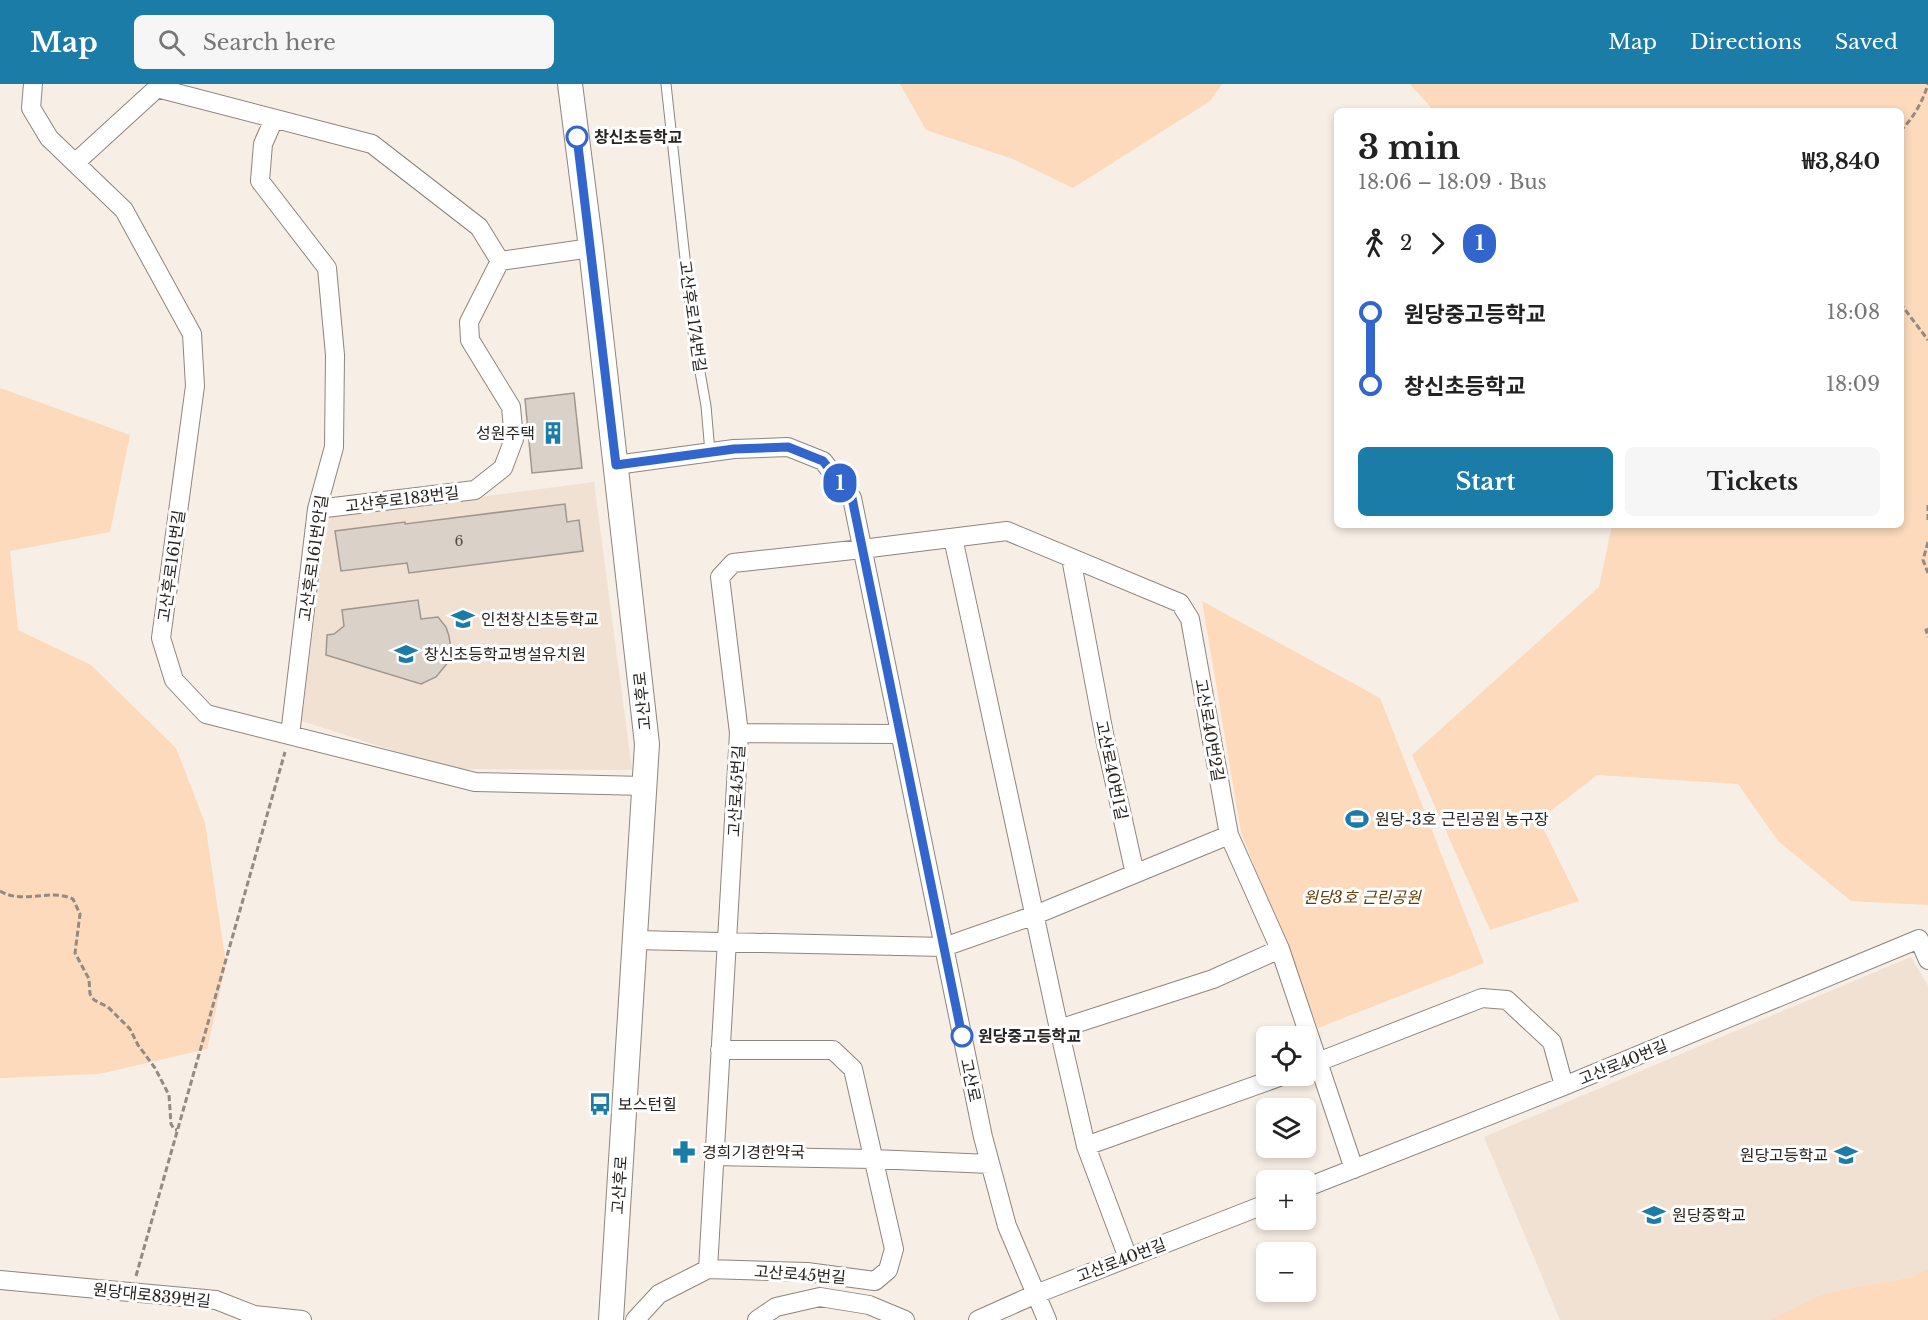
<!DOCTYPE html>
<html lang="en">
<head>
<meta charset="utf-8">
<style>
	body { margin:0; font-family:"Libre Baskerville","Noto Sans KR",serif; background:#f6f6f6; color:#222; height:100vh; display:flex; flex-direction:column; font-size:22px; white-space:nowrap }
	* { box-sizing:border-box; margin:0 }
	p { font-size:20px; color:#767676 }
	.icon { flex:none; width:33px; height:33px; fill:none; stroke:currentColor; stroke-width:2; stroke-linecap:round; stroke-linejoin:round }
	.map { position:relative; flex:1; overflow:hidden }
	.side { position:absolute; left:1334px; top:24px; width:570px; height:420px; display:flex; flex-direction:column; background:#fff; border-radius:9px; box-shadow:0 3px 9px #0003 }
	.side>* { flex:none }
	.badge { padding:0 12px; border-radius:20px; font-size:21px; line-height:39px }
	.tools { position:absolute; left:1256px; top:942px; display:grid; gap:12px }
	.tools a { display:grid; place-items:center; width:60px; height:60px; border-radius:9px; background:#fff; box-shadow:0 3px 9px #0003; font-size:30px }
	.map>.badge { position:absolute; translate:-50% -50%; box-shadow:0 0 0 3px #fff }
	.legs { display:flex; align-items:center; gap:9px; height:66px; padding:0 24px; font-size:20px }
	.legs p { margin-inline-start:auto }
	.headline { display:flex; align-items:center; justify-content:space-between; height:102px; padding:0 24px }
	h1 { font-size:33px; font-weight:700; line-height:45px }
	.primary-button { display:flex; gap:12px; margin-top:auto; padding:12px 24px }
	.primary-button a { flex:1; height:69px; border-radius:9px; background:#1b7ca8; color:#fff; font-size:24px; font-weight:700; line-height:69px; text-align:center }
	.primary-button a+a { background:#f6f6f6; color:#222 }
	ul { padding:0 24px; list-style:none }
	li { display:flex; align-items:center; gap:21px; height:72px; font-size:22px }
	li i { display:grid; place-items:center; width:9px; height:100%; margin:0 8px; background:currentColor }
	li i::after { content:''; width:15px; height:15px; margin:-8px; border:4px solid; border-radius:50%; background:#fff }
	li p { margin-inline-start:auto }
	li:first-child i { background:linear-gradient(#0000 50%,currentColor 0) }
	li:last-child i { background:linear-gradient(currentColor 50%,#0000 0) }
	header { display:flex; align-items:center; gap:36px; box-sizing:border-box; height:84px; padding:0 30px; background:#1b7ca8; color:#fff }
	header strong { font-size:28px }
	nav { display:flex; gap:33px; margin-inline-start:auto; font-size:21px }
	.search { width:420px; height:54px; background:#f6f6f6; display:flex; align-items:center; gap:15px; box-sizing:border-box; padding:0 21px; border-radius:9px; color:#767676; font-size:22px }
	.map>svg:first-child { display:block }
	.built { fill:#f0e1d2 }
	.green { fill:#fcdabb }
	.building { fill:#dad1c9; stroke:#9f978f; stroke-width:1.5 }
	.lines { fill:none; stroke-linecap:round; stroke-linejoin:round }
	.service-casing { stroke:#8e857e; stroke-width:11 }
	.minor-casing { stroke:#8e857e; stroke-width:20 }
	.secondary-casing { stroke:#8e857e; stroke-width:26 }
	.path { stroke:#918b84; stroke-width:3; stroke-dasharray:6 3; stroke-linecap:butt }
	.service { stroke:#fff; stroke-width:9 }
	.minor { stroke:#fff; stroke-width:18 }
	.secondary { stroke:#fff; stroke-width:24 }
	.line-1-casing { stroke:#fff; stroke-width:14 }
	.line-1 { stroke:#36c; stroke-width:9 }
	.stop-1-dot { fill:#fff; stroke:#36c; stroke-width:3 }
	.labels { text-anchor:middle; stroke-width:6; stroke-linejoin:round; paint-order:stroke }
	.number-label { font-size:14px; fill:#544f4b }
	.stop-label { font-size:16px; font-weight:bold; fill:#282421; stroke:#fff; text-anchor:start }
	.street-label { font-size:16px; fill:#282421; stroke:#fff }
	.poi-label { font-size:16px; fill:#282421; stroke:#fff; text-anchor:start }
	.park-label { font-size:16px; font-style:italic; fill:#663a00; stroke:#fff }
</style>
</head>
<body>
<header>
<strong>Map</strong>
<div class="search"><svg class="icon" aria-label="search" viewBox="0 0 24 24"><circle cx="10" cy="10" r="6"/><path d="M15 15l6 6"/></svg>Search here</div>
<nav><a>Map</a><a>Directions</a><a>Saved</a></nav>
</header>
<div class="map">
<svg width="1928" height="1236" viewBox="0 0 1928 1236">
	<rect width="100%" height="100%" fill="#f7eee5"/>
	<!-- built -->
	<path class="built" d="M594,398L632,686L450,685L302,637L327,433Z
		M1911,873L1928,902V1185L1911,1193L1825,1209L1769,1236H1560L1484,1053Z"/>
	<!-- green -->
	<path class="green" d="M900,0H1222L1210,17L1073,104L1013,75L926,46Z
		M1410,0H1928V821L1851,817L1778,757L1738,700L1597,691L1539,736L1579,817L1490,846L1412,671L1599,503L1612,441H1900V27H1434Z
		M0,304L130,351L110,448L10,467L18,546L91,581L176,664L205,739L226,880L207,965L99,990L0,994Z
		M1202,517L1380,614L1484,879L1318,944L1241,748Z
		M1928,1185V1236H1769L1825,1209L1911,1193Z"/>
	<!-- building -->
	<path class="building" d="M574,309L582,384L532,389L525,315Z
		M565,420L567,438L579,436L583,467L409,489L407,479L341,487L335,447L405,438V440Z
		M418,516L421,535L438,533L446,543L449,552L451,565L450,576L436,593L421,600L326,571L327,551L334,550L344,542L342,526Z"/>
	<g class="lines">
		<!-- service casing -->
		<g class="service-casing">
			<path id="service" d="M666,0L693,248L706,322L710,368"/>
		</g>
		<!-- minor casing -->
		<g class="minor-casing">
			<path id="minor" d="M33,0L31,24L49,54L124,126L192,250L195,302L161,554L174,596L206,630L475,698L644,702
				M274,35L263,60L260,97L327,184L335,271L334,363L317,425L290,651
				M75,79L157,4L372,60L479,143L500,177L591,164
				M616,381L734,365L788,363L823,377L852,414L983,1053L1007,1142L1047,1236
				M317,425L475,406L503,384L514,355L511,323L470,256L469,238L500,177
				M953,454L1059,945L1086,1062L1128,1174
				M1071,474L1105,655L1135,790
				M739,649L900,650
				M635,856L944,863L1035,831L1229,751
				M1059,945L1213,895L1280,865
				M1305,983L1482,914L1507,916L1552,958L1564,1002
				M1086,1062L1282,992
				M714,1072L873,1075L990,1080
				M1305,1104L1564,1002L1919,855L1928,876
				M708,1185L739,649L720,493L733,479L862,465L1007,447L1180,519L1190,535L1229,751L1280,865L1354,1085
				M0,1196L216,1216L254,1231L302,1236
				M635,1236L659,1210L708,1185L807,1188L875,1197L888,1186L894,1165L853,985L833,966H720
				M757,1236L776,1223L820,1213L869,1221L905,1236
				M978,1236L1036,1210L1266,1120"/>
		</g>
		<!-- secondary casing -->
		<g class="secondary-casing">
			<path id="secondary" d="M570,0L591,164L647,660L611,1236"/>
		</g>
		<!-- path -->
		<path class="path" d="M1900,47C1913,35 1923,17 1928,0
			M1900,219L1928,256
			M1928,421V437
			M1928,458L1923,476L1928,489
			M1928,545L1926,546L1928,553
			M0,807C23,821 49,804 73,815L80,830L75,869L89,895L90,910L94,916L108,923L130,945L138,961L155,984L169,1011L171,1040L174,1045L177,1046
			M136,1192L285,668"/>
		<!-- service -->
		<use href="#service" class="service"/>
		<!-- minor -->
		<use href="#minor" class="minor"/>
		<!-- secondary -->
		<use href="#secondary" class="secondary"/>
	</g>
	<g class="lines">
		<!-- line-1 casing -->
		<g class="line-1-casing">
			<path id="line-1" d="M577,53L616,381L734,365L788,363L823,377L852,414L962,952"/>
		</g>
		<!-- line-1 -->
		<use href="#line-1" class="line-1"/>
	</g>
	<!-- icons -->
	<defs>
		<g id="building-bare" transform="scale(1.8)"><path d="M-4-6H4V6H1V3H-1V6H-4ZM-2.5-4.3h1.7v1.8h-1.7ZM.8-4.3h1.7v1.8H.8ZM-2.5-1h1.7V.8h-1.7ZM.8-1h1.7V.8H.8Z" fill="#1b7ca8" stroke="#fff" stroke-width="2.5" paint-order="stroke"/></g>
		<g id="school-bare" transform="scale(1.8)"><path d="M0-5L7-2L0 1L-7-2ZM-4 1L0 2.5L4 1V4Q0 6-4 4Z" fill="#1b7ca8" stroke="#fff" stroke-width="2.5" paint-order="stroke"/></g>
		<g id="stadium-bare" transform="scale(1.8)"><path d="M0-5a6.5 5 0 1 0 0 10a6.5 5 0 1 0 0-10ZM-3.5-1.8h7v3.6h-7Z" fill="#1b7ca8" stroke="#fff" stroke-width="2.5" paint-order="stroke"/></g>
		<g id="bus-bare" transform="scale(1.8)"><path d="M-5-6H5V4H4V6H2V4H-2V6H-4V4H-5ZM-3.5-4V0h7V-4ZM-3.5 1.2v1.5H-2V1.2ZM2 1.2v1.5H3.5V1.2Z" fill="#1b7ca8" stroke="#fff" stroke-width="2.5" paint-order="stroke"/></g>
		<g id="pharmacy-bare" transform="scale(1.8)"><path d="M-2-6h4v4h4v4h-4v4h-4v-4h-4v-4h4Z" fill="#1b7ca8" stroke="#fff" stroke-width="2.5" paint-order="stroke"/></g>
	</defs>
	<g fill-rule="evenodd">
		<use href="#building-bare" x="553" y="349"/>
		<use href="#school-bare" x="463" y="535"/>
		<use href="#school-bare" x="406" y="570"/>
		<use href="#stadium-bare" x="1357" y="735"/>
		<use href="#bus-bare" x="600" y="1020"/>
		<use href="#pharmacy-bare" x="684" y="1068"/>
		<use href="#school-bare" x="1846" y="1071"/>
		<use href="#school-bare" x="1654" y="1131"/>
	</g>
	<!-- markers -->
	<g class="stop-1-dot">
		<circle cx="577" cy="53" r="10"/>
		<circle cx="962" cy="952" r="10"/>
	</g>
	<g class="labels">
		<!-- number labels -->
		<g class="number-label">
			<text x="459" y="462">6</text>
		</g>
		<!-- stop labels -->
		<g class="stop-label">
			<text x="594" y="59">창신초등학교</text>
			<text x="978" y="958">원당중고등학교</text>
		</g>
		<!-- street labels -->
		<g class="street-label">
			<text transform="translate(693 232) rotate(82)" y="6">고산후로174번길</text>
			<text transform="translate(402 415) rotate(-7)" y="6">고산후로183번길</text>
			<text transform="translate(313 474) rotate(-82)" y="6">고산후로161번안길</text>
			<text transform="translate(171 482) rotate(-82)" y="6">고산후로161번길</text>
			<text transform="translate(642 617) rotate(-96)" y="6">고산후로</text>
			<text transform="translate(1210 646) rotate(80)" y="6">고산로40번2길</text>
			<text transform="translate(1112 686) rotate(78)" y="6">고산로40번1길</text>
			<text transform="translate(736 707) rotate(-87)" y="6">고산로45번길</text>
			<text transform="translate(1623 978) rotate(-22)" y="6">고산로40번길</text>
			<text transform="translate(971 996) rotate(78)" y="6">고산로</text>
			<text transform="translate(619 1101) rotate(-86)" y="6">고산후로</text>
			<text transform="translate(1121 1176) rotate(-21)" y="6">고산로40번길</text>
			<text transform="translate(800 1190) rotate(4)" y="6">고산로45번길</text>
			<text transform="translate(152 1211) rotate(6)" y="6">원당대로839번길</text>
		</g>
		<!-- poi labels -->
		<g class="poi-label">
			<text x="535" y="355" text-anchor="end">성원주택</text>
			<text x="481" y="541">인천창신초등학교</text>
			<text x="424" y="576">창신초등학교병설유치원</text>
			<text x="1375" y="741">원당-3호 근린공원 농구장</text>
			<text x="618" y="1026">보스턴힐</text>
			<text x="702" y="1074">경희기경한약국</text>
			<text x="1828" y="1077" text-anchor="end">원당고등학교</text>
			<text x="1672" y="1137">원당중학교</text>
		</g>
		<!-- park labels -->
		<g class="park-label">
			<text x="1362" y="819">원당3호 근린공원</text>
		</g>
	</g>
</svg>
<div class="tools">
<a><svg class="icon" aria-label="locate" viewBox="0 0 24 24"><circle cx="12" cy="12" r="6"/><path d="M12 2v4M12 18v4M2 12h4M18 12h4"/></svg></a>
<a><svg class="icon" aria-label="layers" viewBox="0 0 24 24"><path d="M12 4l9 5-9 5-9-5zM3 14l9 5 9-5"/></svg></a>
<a>+</a>
<a>−</a>
</div>
<b class="badge" style="left:840px;top:399px;background:#36c;color:#fff">1</b>
<section class="side">
<div class="headline"><div><h1>3 min</h1><p>18:06 – 18:09 · Bus</p></div><b>₩3,840</b></div>
<div class="legs"><svg class="icon" aria-label="walk" viewBox="0 0 24 24"><circle cx="13" cy="4" r="2"/><path d="M13 8l-2 6 4 7M11 14l-3 7M7 12l3-4h3l4 4"/></svg>2<svg class="icon" aria-label="forward" viewBox="0 0 24 24"><path d="M9 5l7 7-7 7"/></svg><b class="badge" style="background:#36c;color:#fff">1</b></div>
<ul>
<li><i style="color:#36c"></i><b>원당중고등학교</b><p>18:08</p></li>
<li><i style="color:#36c"></i><b>창신초등학교</b><p>18:09</p></li>
</ul>
<div class="primary-button"><a>Start</a><a>Tickets</a></div>
</section>
</div>
</body>
</html>
